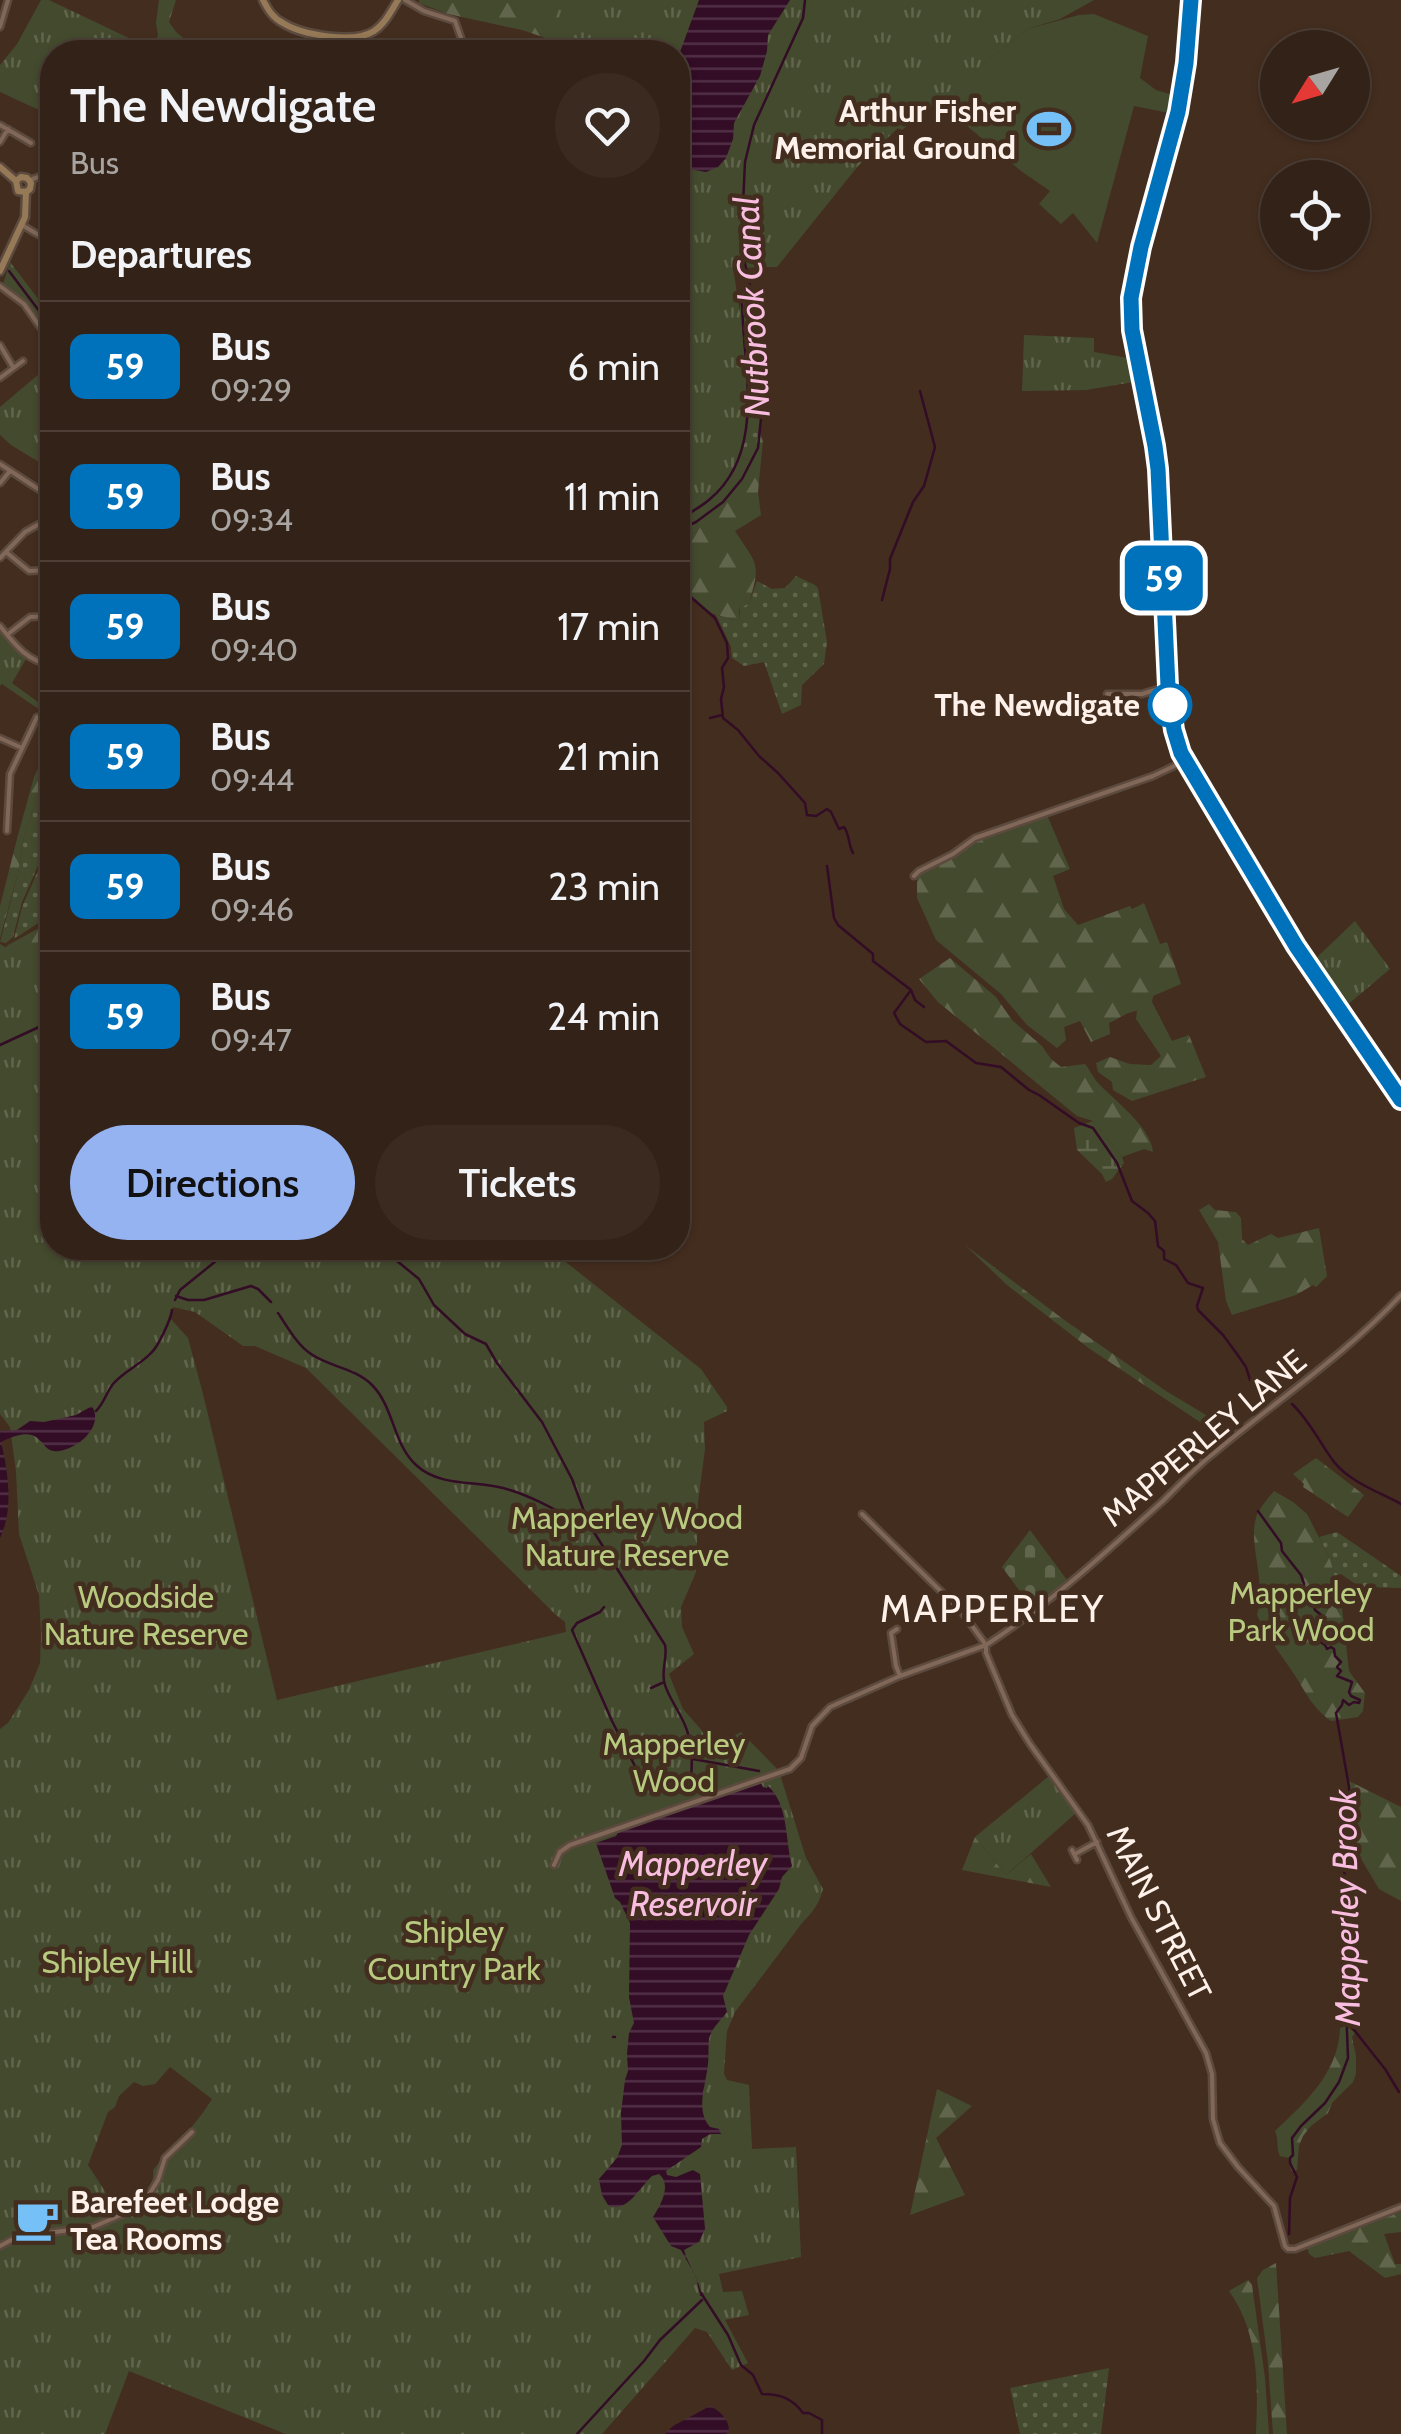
<!DOCTYPE html>
<html lang="en">
<head>
<meta charset="utf-8">
<style>
	body { margin:0; font-family:Cabin,sans-serif; background:#3a2a20; color:#f1f3f6; height:100vh; display:flex; flex-direction:column; font-size:38px; white-space:nowrap }
	* { box-sizing:border-box; margin:0 }
	p { font-size:32px; color:#a8a4a1 }
	.icon { flex:none; width:55px; height:55px; fill:none; stroke:currentColor; stroke-width:2; stroke-linecap:round; stroke-linejoin:round }
	.map { position:relative; flex:1; overflow:hidden }
	.panel { position:absolute; left:40px; top:40px; width:650px; height:1220px; display:flex; flex-direction:column; background:#322217; border-radius:40px; box-shadow:0 2px 8px #0004,0 0 0 2px #4d3f36 }
	.panel>* { flex:none }
	.badge { padding:0 20px; border-radius:15px; font-size:35px; line-height:65px }
	.needle { width:65px; rotate:233deg }
	.tools { position:absolute; left:1260px; top:30px; display:grid; gap:20px }
	.tools a { display:grid; place-items:center; width:110px; height:110px; border-radius:50%; background:#322217; box-shadow:0 2px 8px #0004,0 0 0 2px #4d3f36; font-size:50px }
	.map>.badge { position:absolute; translate:-50% -50%; box-shadow:0 0 0 5px #fff }
	h2 { padding:0 30px; font-size:38px; line-height:90px }
	.round { display:grid; place-items:center; flex:none; width:105px; height:105px; border-radius:52px; background:#3a2a20 }
	.headline { display:flex; align-items:center; justify-content:space-between; height:170px; padding:0 30px }
	h1 { font-size:48px; font-weight:600; line-height:75px }
	.cta { display:flex; gap:20px; margin-top:auto; padding:20px 30px }
	.cta a { flex:1; height:115px; border-radius:60px; background:#95b2f1; color:#111; font-size:40px; font-weight:600; line-height:115px; text-align:center }
	.cta a+a { background:#3a2a20; color:#f1f3f6 }
	ul { padding:0; list-style:none }
	li { display:flex; align-items:center; gap:30px; height:130px; padding:0 30px; border-top:2px solid #4d3f36 }
	li div { flex:1 }
	li b { display:block; font-size:38px }
	li em { font-style:normal }
	li .badge { min-width:110px; font-weight:700; text-align:center }
	.map>svg:first-child { display:block }
	.grass { fill:url(#grass-dots) }
	.forest { fill:url(#forest-firs) }
	.wetland { fill:url(#wetland-marsh) }
	.cemetery { fill:url(#cemetery-stones) }
	.park { fill:url(#park-tufts); fill-rule:evenodd }
	.pitch { fill:#444a2e }
	.water { fill:url(#water-rules) }
	.lines { fill:none; stroke-linecap:round; stroke-linejoin:round }
	.stream { stroke:#330c26; stroke-width:2.5 }
	.street-casing { stroke:#5c4a3e; stroke-width:9 }
	.secondary-casing { stroke:#5c4a3e; stroke-width:11 }
	.primary-casing { stroke:#5c4a3e; stroke-width:12 }
	.street { stroke:#816758; stroke-width:4 }
	.secondary { stroke:#967956; stroke-width:6 }
	.primary { stroke:#aa8b55; stroke-width:8 }
	.line-casing { stroke:#fff; stroke-width:22 }
	.line { stroke:#0072bc; stroke-width:15 }
	.stop-dot { fill:#fff; stroke:#0072bc; stroke-width:5 }
	.labels { text-anchor:middle; stroke-width:9; stroke-linejoin:round; paint-order:stroke }
	.poi-label { font-size:32px; font-weight:bold; fill:#fdf1ea; stroke:#432d1f; text-anchor:end }
	.stop-label { font-size:32px; font-weight:bold; fill:#fdf1ea; stroke:#432d1f; text-anchor:end }
	.street-label { font-size:32px; fill:#fdf1ea; stroke:#432d1f }
	.park-label { font-size:32px; fill:#b8ca7f; stroke:#432d1f }
	.water-label { font-size:35px; font-style:italic; fill:#f8bddf; stroke:#432d1f }
	.quarter-label { font-size:38px; letter-spacing:2.5px; fill:#fdf1ea; stroke:#432d1f }
</style>
</head>
<body>
<div class="map">
<svg width="1401" height="2434" viewBox="0 0 1401 2434">
	<defs>
		<pattern id="grass-dots" width="8" height="8" patternUnits="userSpaceOnUse" patternTransform="scale(2.5)"><rect width="8" height="8" fill="#444a2e"/><path d="M2 2h.1M6 6h.1" fill="none" stroke="#60654c" stroke-width="1.8" stroke-linecap="round"/></pattern>
		<pattern id="forest-firs" width="22" height="20" patternUnits="userSpaceOnUse" patternTransform="scale(2.5)"><rect width="22" height="20" fill="#444a2e"/><path d="M5 1l3.5 6h-7zM16 11l3.5 6h-7z" fill="#60654c"/></pattern>
		<pattern id="wetland-marsh" width="20" height="14" patternUnits="userSpaceOnUse" patternTransform="scale(2.5)"><rect width="20" height="14" fill="#444a2e"/><path d="M1 5h8M5 5V1M11 12h8M15 12V8" fill="none" stroke="#60654c"/></pattern>
		<pattern id="cemetery-stones" width="16" height="16" patternUnits="userSpaceOnUse" patternTransform="scale(2.5)"><rect width="16" height="16" fill="#444a2e"/><path d="M2 7V4a2 2 0 0 1 4 0v3zM10 15v-3a2 2 0 0 1 4 0v3z" fill="#60654c"/></pattern>
		<pattern id="park-tufts" width="24" height="20" patternUnits="userSpaceOnUse" patternTransform="scale(2.5)"><rect width="24" height="20" fill="#444a2e"/><path d="M3 7l-1-3M5 7V3M7 7l1-3M15 17l-1-3M17 17v-4M19 17l1-3" fill="none" stroke="#60654c"/></pattern>
		<pattern id="water-rules" width="6" height="5" patternUnits="userSpaceOnUse" patternTransform="scale(2.5)"><rect width="6" height="5" fill="#330c26"/><path d="M0 2.5h6" fill="none" stroke="#513046"/></pattern>
	</defs>
	<rect width="100%" height="100%" fill="#432d1f"/>
	<!-- grass -->
	<path class="grass" d="M751,298C757,342 772,421 750,461L741,457L750,414L744,404L740,316V305Z
		M796,576L815,585L818,588L827,642L824,664L802,685L801,705L782,714L764,662L744,666L732,658L731,647L716,615L739,621L740,608L749,603L757,581L772,589L785,588Z
		M52,761V834L22,902L13,937L6,943L0,942L18,873L24,836L40,788Z
		M52,839V914L14,939L22,907Z
		M1337,1532L1401,1576V1588L1360,1587L1341,1574L1334,1576L1330,1559L1319,1537Z
		M1109,2368L1101,2434H1020L1010,2388Z"/>
	<!-- forest -->
	<path class="forest" d="M159,0H176L169,22L176,32L200,52H158L154,50L158,35L156,23Z
		M419,0H561L578,49L522,30L448,14L419,3Z
		M744,404H750L748,429L741,457L750,461L753,457L759,431L763,440L758,492L761,515L735,531C758,566 761,563 749,603L739,609V621L710,613L678,584V517Z
		M52,738V761L40,788L24,836L18,873L0,938V906L18,835L34,777Z
		M1047,815L1070,869L1053,876L1064,909L1078,925L1130,906L1132,909L1144,903L1160,944L1167,942L1181,984L1153,996L1152,1002L1172,1041L1189,1035L1206,1077L1132,1101L1113,1090L1112,1082L1098,1072L1096,1063L1110,1057L1130,1064L1151,1065L1161,1056L1136,1019L1137,1011C1126,1012 1119,1019 1109,1023L1110,1034L1091,1042L1080,1021L1064,1027L1066,1040L1057,1048L1027,1025L1001,994L936,940L917,898V877L920,872L955,857L975,841Z
		M52,921V971L37,966L3,950L8,945Z
		M950,958L996,997L1012,1020L1042,1046L1051,1059L1061,1067L1085,1064C1090,1070 1093,1078 1099,1084C1115,1101 1151,1127 1153,1152L1144,1149L1122,1157L1093,1121L1077,1116L938,1002L919,979Z
		M1209,1204L1215,1210L1236,1212L1241,1218L1242,1239L1248,1245L1271,1234L1278,1238L1319,1228L1327,1276L1316,1287L1313,1285L1296,1295L1232,1315L1226,1301L1218,1242L1199,1210Z
		M965,1245L1063,1319L1166,1391L1231,1430L1221,1436L1090,1349L1007,1285Z
		M1316,1458L1364,1495L1348,1517L1303,1487L1304,1484L1293,1474Z
		M1274,1491L1293,1502L1307,1514L1330,1559L1341,1599L1349,1671L1365,1693L1363,1711L1358,1717L1331,1721C1310,1706 1306,1691 1292,1671C1279,1652 1266,1635 1257,1615C1267,1581 1248,1545 1256,1518C1258,1509 1268,1499 1274,1491Z
		M1349,1781L1401,1807V1901L1379,1889L1351,1842L1353,1819L1349,1807Z
		M975,1837L1006,1875L1031,1854L1051,1887L962,1870Z
		M1346,2026L1355,2033L1352,2037L1356,2056V2074L1353,2082L1332,2103L1328,2113L1311,2126L1303,2136L1299,2146L1297,2170L1291,2171L1289,2158L1280,2156C1276,2148 1279,2140 1275,2131C1305,2103 1339,2072 1340,2028Z
		M937,2089L972,2106L936,2138L965,2195L910,2215Z
		M1401,2212V2232L1384,2234L1395,2264H1401V2274L1385,2278L1349,2251L1315,2258L1309,2254L1307,2246Z
		M1276,2263L1287,2434H1273L1268,2363L1257,2278L1263,2270Z
		M1248,2280L1252,2285L1265,2378L1269,2434H1256C1258,2384 1259,2333 1229,2291Z"/>
	<!-- wetland -->
	<path class="wetland" d="M1093,1121L1122,1157L1124,1163L1112,1179L1106,1182L1102,1174L1077,1150L1074,1128Z"/>
	<!-- cemetery -->
	<path class="cemetery" d="M1030,1530L1067,1580L1038,1605H1030L1002,1567Z"/>
	<!-- park -->
	<path class="park" d="M41,0H49L158,52H52V116L0,92V65L17,44Z
		M556,0H1094L1060,19L1027,29L902,130L898,128L858,166L777,267L733,268C742,327 761,420 729,474C717,494 697,507 678,520V52H550Z
		M10,262L52,317V339L24,300L3,284Z
		M1024,335L1094,338V352L1134,359L1136,377L1134,382L1086,390L1022,391Z
		M52,363V455L44,465L11,445L0,435V407Z
		M0,632L26,659L12,683L42,705L52,708V714L37,708L2,684L0,686Z
		M1355,921L1390,969L1346,1006L1314,960Z
		M0,944L37,966L52,971V1248H548L701,1369L727,1407V1411L704,1422L705,1449L698,1502L696,1572L681,1607L682,1627L694,1654L669,1674L683,1709L710,1740L722,1742L741,1732L779,1771L806,1858L823,1889C819,1904 813,1912 802,1923L735,2012L727,2031L724,2074L727,2080L749,2085L752,2149L796,2147L801,2257L719,2274L723,2292L742,2291L749,2315L725,2320L748,2363L732,2370L707,2332L695,2328L602,2434H286L129,2371L105,2434H0V1729L8,1723L29,1690L40,1663L41,1635L39,1595L19,1534L16,1472L10,1427L0,1414ZM173,1307L195,1312L243,1346H255L306,1368L556,1615L565,1622L566,1632L277,1700L203,1394L188,1338L170,1318ZM170,2067L212,2099C196,2126 173,2146 153,2170C155,2192 138,2203 119,2213L88,2165L108,2112L115,2107L119,2096L134,2082L143,2086L155,2084Z
		M1049,1776L1076,1813L1006,1875L975,1837Z"/>
	<!-- pitch -->
	<path class="pitch" d="M1094,14L1148,36L1140,78L1156,90L1173,95L1169,113L1134,106L1097,243L1073,213L1061,224L1039,204L1050,191L1021,171L937,101L1027,29L1079,15Z"/>
	<!-- water -->
	<path class="water" d="M699,0H790L768,35L767,51L760,76L734,123L733,139L726,158L718,167L706,172L678,167V75L680,52Z
		M92,1406C104,1426 79,1448 59,1451C37,1455 47,1419 1,1442C8,1472 14,1509 0,1538V1431L17,1430L30,1421L44,1422L76,1415Z
		M761,1783L763,1787L767,1788L768,1786C789,1805 785,1840 792,1866L782,1877L779,1889L749,1935L723,1996L727,2012C721,2020 711,2029 709,2039C708,2047 709,2056 708,2064C706,2085 695,2110 710,2127L719,2129L721,2134H710L702,2139L701,2147L666,2171L667,2175L676,2177L693,2170L700,2174L705,2229L699,2242L684,2250C689,2267 698,2276 702,2296H700L696,2277L681,2250L671,2246L653,2217C661,2205 672,2185 659,2174L652,2176C639,2188 627,2214 608,2205L602,2195L599,2179L617,2158L622,2145L621,2113L625,2080L628,2071L627,2054L629,2033L634,2023L629,1997L630,1923L620,1902L615,1898L596,1843L616,1836L619,1831Z
		M710,2406C720,2411 729,2419 729,2431L726,2434H665L673,2426Z"/>
	<g class="lines">
		<!-- stream -->
		<path class="stream" d="M9,271L52,328
			M678,520C688,514 701,507 710,499C768,450 742,364 742,299
			M678,530L696,522L723,502L742,479L758,448L763,398L750,286L741,246L745,162L754,125L803,18L805,0
			M678,586L715,618L727,643L728,658L722,668L724,687L721,699L723,718L738,730L759,756L778,773L805,803L807,815L816,816L827,809L831,812L839,829L844,827C850,835 848,845 853,853
			M882,600L890,569V559L913,502L924,486L935,447L920,391
			M710,718L722,715
			M827,866L834,918L838,925L873,954V961L911,990L915,1000L924,1007
			M911,990L894,1013L900,1024L926,1042L946,1041L976,1063L1001,1067L1029,1090L1039,1095L1079,1123L1093,1128L1117,1163L1132,1201L1148,1213L1155,1221L1158,1246L1164,1251V1259L1176,1265L1188,1283L1203,1288L1197,1306L1198,1310L1223,1335L1237,1354L1246,1367L1250,1380L1257,1387L1262,1388L1259,1408
			M0,1045L52,1021
			M388,1248L391,1256L419,1279L434,1305L465,1334L486,1344L497,1363L542,1422L572,1479L588,1522
			M176,1296L188,1300H204L251,1286L258,1289L271,1302
			M175,1300L180,1290L232,1248
			M278,1313C287,1326 297,1345 311,1354C330,1367 355,1368 372,1385C394,1407 393,1444 416,1465C442,1489 479,1479 510,1490C539,1499 565,1516 593,1530
			M1292,1404C1310,1421 1319,1442 1334,1462C1350,1482 1379,1492 1401,1504
			M96,1411C104,1403 106,1393 113,1384C124,1371 140,1365 151,1353C158,1347 171,1319 172,1310
			M1258,1511L1281,1543L1282,1551L1301,1575L1304,1584L1303,1599L1312,1601L1315,1610L1321,1615L1319,1627L1316,1632V1639L1325,1645L1327,1649L1331,1647L1334,1649L1335,1656L1341,1662L1337,1667L1341,1671L1337,1676L1352,1682L1349,1692L1351,1696L1360,1700L1359,1703L1354,1702L1349,1705L1343,1700L1342,1705L1336,1713L1349,1787L1351,1826L1350,1838L1344,1856V1872L1349,1895L1345,1978L1348,2058L1339,2082L1325,2103L1301,2126L1292,2138L1293,2155L1290,2158V2163L1297,2177L1290,2198L1289,2234
			M592,1529L665,1645C668,1659 660,1671 665,1685C668,1695 675,1705 680,1715C692,1736 693,1755 691,1778
			M604,1607L600,1612L577,1623L572,1630L612,1721L642,1780L638,1786
			M651,1688L662,1683
			M693,1759L759,1771
			M1347,2021L1385,2069L1399,2092
			M613,2037H615
			M701,2293L728,2335L741,2365L753,2375L762,2394C780,2394 792,2398 803,2413H809L822,2420V2434
			M577,2434L644,2361L660,2340L702,2300"/>
		<!-- street casing -->
		<g class="street-casing">
			<path id="street" d="M405,0L424,11L455,21L466,52
				M0,27L8,0
				M364,35L367,52
				M0,125L31,143
				M0,142L8,129
				M30,180L52,172
				M22,225L52,243
				M0,286L24,304L52,344
				M0,345L13,367
				M0,378L23,361
				M0,464L52,498
				M0,483L10,471
				M6,552L29,571L52,570
				M0,558L25,532L52,517
				M0,626C15,645 28,662 52,665
				M8,634L30,617L52,616
				M1107,694H1142L1168,686
				M0,738L22,748
				M7,831L10,774L37,717
				M914,876L919,871L953,854L975,838L1153,776L1185,761
				M862,1514L962,1612L986,1645V1653L1012,1715L1030,1744L1088,1825L1131,1917L1206,2053L1212,2074L1213,2119L1220,2143L1238,2167L1274,2206L1285,2246L1288,2249H1295L1401,2207
				M897,1629L891,1633L896,1666L900,1676
				M1072,1850L1077,1860
				M1075,1854L1097,1842
				M554,1865L560,1852L570,1845L790,1769L801,1758L812,1726L830,1707L900,1676L986,1645C1050,1604 1107,1551 1164,1500C1180,1484 1196,1467 1214,1453C1277,1400 1345,1355 1401,1295
				M0,2246L17,2237L93,2227L123,2214L150,2193L158,2180L165,2158L192,2132"/>
		</g>
		<!-- secondary casing -->
		<g class="secondary-casing">
			<path id="secondary" d="M263,0C268,10 273,18 283,23C302,35 354,44 374,31C385,24 391,11 398,0
				M0,167L16,181L18,191L26,192L30,189L31,183L27,178L21,177L16,181
				M0,271L25,217L26,192"/>
		</g>
		<!-- primary casing -->
		<g class="primary-casing">
			<path id="primary" d="M1191,0C1188,50 1182,99 1170,147C1155,206 1125,268 1132,330L1157,460L1170,707L1181,753L1195,779L1309,966L1401,1100"/>
		</g>
		<!-- street -->
		<use href="#street" class="street"/>
		<!-- secondary -->
		<use href="#secondary" class="secondary"/>
		<!-- primary -->
		<use href="#primary" class="primary"/>
	</g>
	<g class="lines">
		<!-- line casing -->
		<g class="line-casing">
			<path id="line" d="M1191,0L1186,63L1178,112L1141,247L1131,298L1132,330L1155,446L1158,469L1168,686L1174,730L1181,753L1296,946L1401,1100"/>
		</g>
		<!-- line -->
		<use href="#line" class="line"/>
	</g>
	<!-- icons -->
	<defs>
		<g id="stadium-bare" transform="scale(3.45)"><path d="M0-5a6.5 5 0 1 0 0 10a6.5 5 0 1 0 0-10ZM-3.5-1.8h7v3.6h-7Z" fill="#75c0f6" stroke="#432d1f" stroke-width="2.5" paint-order="stroke"/></g>
		<g id="cafe-bare" transform="scale(3.45)"><path d="M-5.5-4.5H6V0H3Q3 3.5 0 3.5H-2.5Q-5.5 3.5-5.5 0ZM3-3.2v2h1.7v-2ZM-6 4.5H4V6H-6Z" fill="#75c0f6" stroke="#432d1f" stroke-width="2.5" paint-order="stroke"/></g>
	</defs>
	<g fill-rule="evenodd">
		<use href="#stadium-bare" x="1049" y="129"/>
		<use href="#cafe-bare" x="37" y="2220"/>
	</g>
	<!-- markers -->
	<circle class="stop-dot" cx="1170" cy="705" r="20"/>
	<g class="labels">
		<!-- poi labels -->
		<g class="poi-label">
			<text x="1016" y="122">Arthur Fisher<tspan x="1016" dy="37">Memorial Ground</tspan></text>
			<text x="70" y="2213" text-anchor="start">Barefeet Lodge<tspan x="70" dy="37">Tea Rooms</tspan></text>
		</g>
		<!-- stop labels -->
		<g class="stop-label">
			<text x="1140" y="716">The Newdigate</text>
		</g>
		<!-- street labels -->
		<g class="street-label">
			<text transform="translate(1204 1438) rotate(-40)" y="11">MAPPERLEY LANE</text>
			<text transform="translate(1159 1913) rotate(63)" y="11">MAIN STREET</text>
		</g>
		<!-- park labels -->
		<g class="park-label">
			<text x="627" y="1529">Mapperley Wood<tspan x="627" dy="37">Nature Reserve</tspan></text>
			<text x="1301" y="1604">Mapperley<tspan x="1301" dy="37">Park Wood</tspan></text>
			<text x="146" y="1608">Woodside<tspan x="146" dy="37">Nature Reserve</tspan></text>
			<text x="674" y="1755">Mapperley<tspan x="674" dy="37">Wood</tspan></text>
			<text x="454" y="1943">Shipley<tspan x="454" dy="37">Country Park</tspan></text>
			<text x="117" y="1973">Shipley Hill</text>
		</g>
		<!-- water labels -->
		<g class="water-label">
			<text transform="translate(752 307) rotate(-93)" y="12">Nutbrook Canal</text>
			<text x="693" y="1876">Mapperley<tspan x="693" dy="40">Reservoir</tspan></text>
			<text transform="translate(1346 1908) rotate(-91)" y="12">Mapperley Brook</text>
		</g>
		<!-- quarter labels -->
		<g class="quarter-label">
			<text x="993" y="1622">MAPPERLEY</text>
		</g>
	</g>
</svg>
<div class="tools">
<a><svg class="needle" viewBox="-14 -14 28 28"><path d="M0-13l5 13h-10z" fill="#e53935"/><path d="M0 13l5-13h-10z" fill="#a8a4a1"/></svg></a>
<a><svg class="icon" aria-label="locate" viewBox="0 0 24 24"><circle cx="12" cy="12" r="6"/><path d="M12 2v4M12 18v4M2 12h4M18 12h4"/></svg></a>
</div>
<b class="badge" style="left:1164px;top:578px;background:#0072bc;color:#fff">59</b>
<section class="panel">
<div class="headline"><div><h1>The Newdigate</h1><p>Bus</p></div><a class="round"><svg class="icon" aria-label="heart" viewBox="0 0 24 24"><path d="M12 20l-8-8c-3-5 5-10 8-4 3-6 11-1 8 4z"/></svg></a></div>
<h2>Departures</h2>
<ul>
<li><span class="badge" style="background:#0072bc;color:#fff">59</span><div><b>Bus</b><p>09:29</p></div><em>6 min</em></li>
<li><span class="badge" style="background:#0072bc;color:#fff">59</span><div><b>Bus</b><p>09:34</p></div><em>11 min</em></li>
<li><span class="badge" style="background:#0072bc;color:#fff">59</span><div><b>Bus</b><p>09:40</p></div><em>17 min</em></li>
<li><span class="badge" style="background:#0072bc;color:#fff">59</span><div><b>Bus</b><p>09:44</p></div><em>21 min</em></li>
<li><span class="badge" style="background:#0072bc;color:#fff">59</span><div><b>Bus</b><p>09:46</p></div><em>23 min</em></li>
<li><span class="badge" style="background:#0072bc;color:#fff">59</span><div><b>Bus</b><p>09:47</p></div><em>24 min</em></li>
</ul>
<div class="cta"><a>Directions</a><a>Tickets</a></div>
</section>
</div>
</body>
</html>
